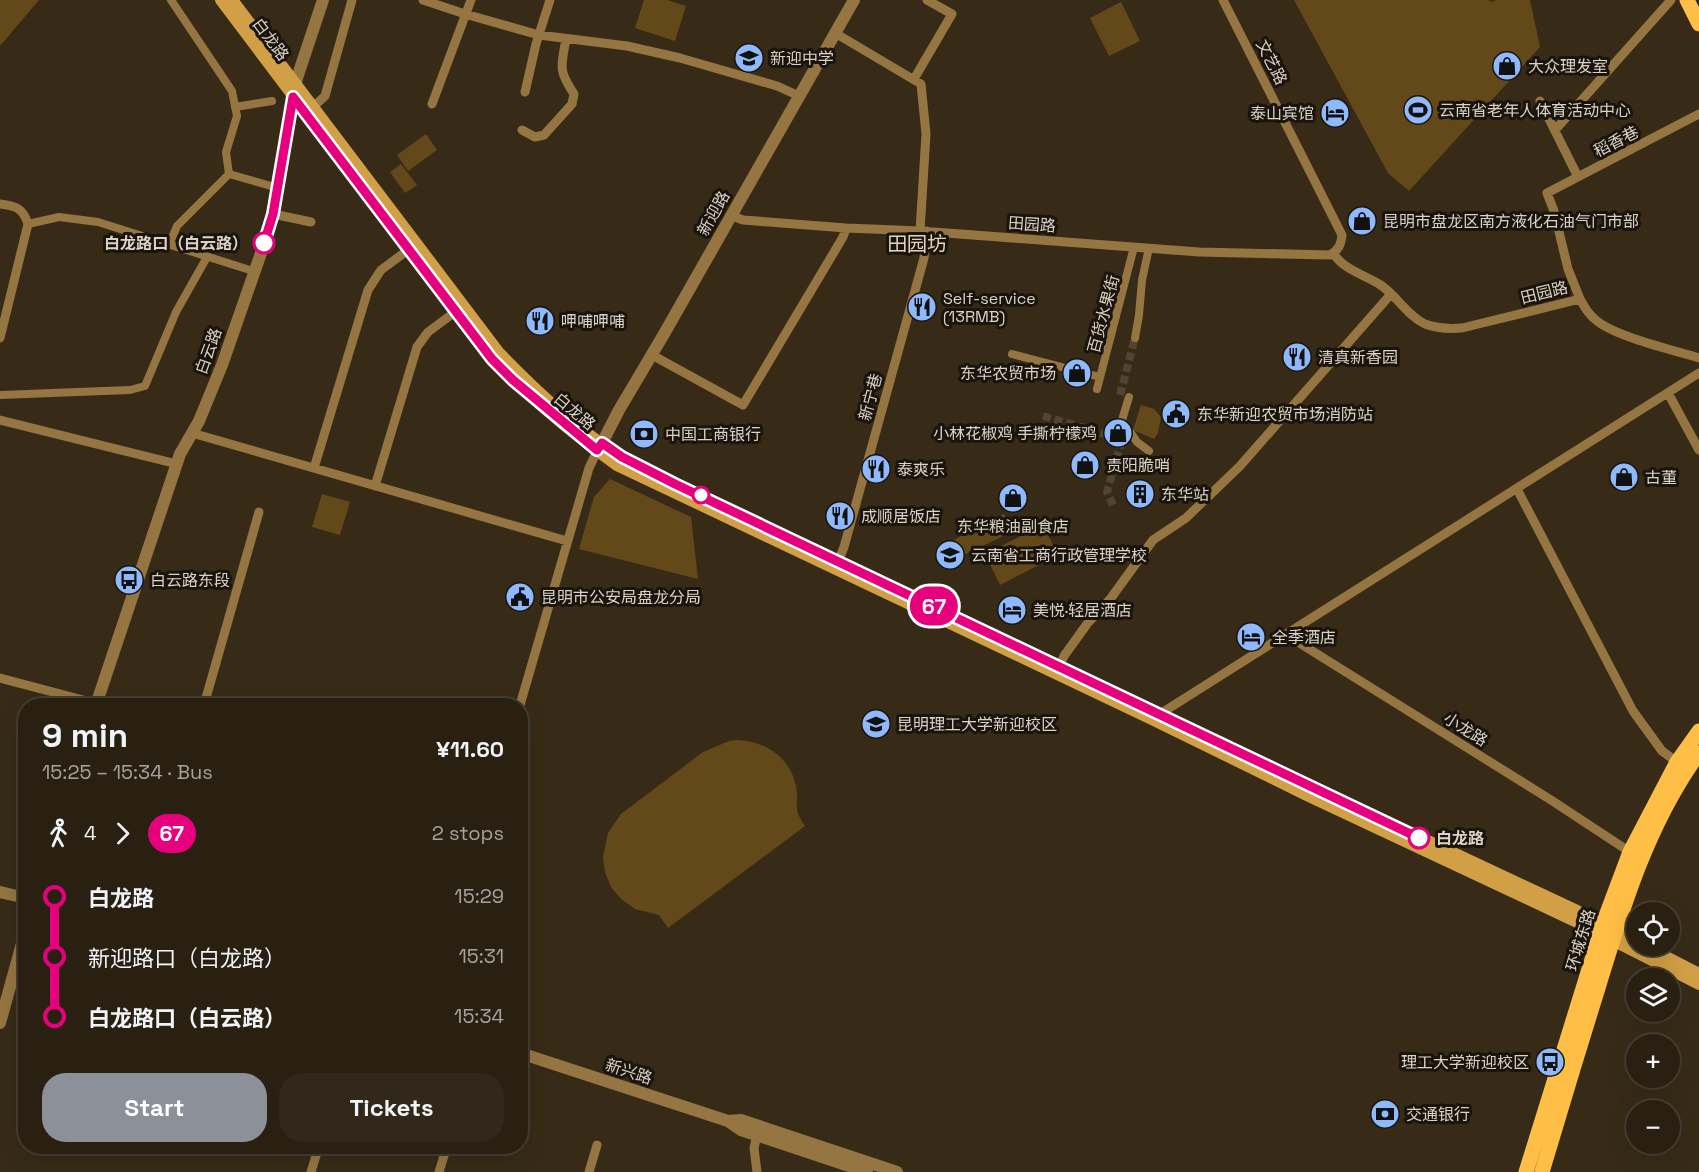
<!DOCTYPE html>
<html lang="en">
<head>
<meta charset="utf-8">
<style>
	body { margin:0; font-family:"Space Grotesk","Noto Sans SC",sans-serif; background:#31281b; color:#f1f3f6; height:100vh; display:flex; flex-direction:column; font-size:22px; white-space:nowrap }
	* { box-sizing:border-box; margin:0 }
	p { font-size:20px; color:#a5a39f }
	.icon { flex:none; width:33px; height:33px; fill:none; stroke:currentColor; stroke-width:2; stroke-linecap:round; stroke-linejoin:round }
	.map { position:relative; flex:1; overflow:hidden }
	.panel { position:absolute; left:18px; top:698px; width:510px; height:456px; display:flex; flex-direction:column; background:#292012; border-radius:24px; box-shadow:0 6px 24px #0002,0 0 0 2px #453e32 }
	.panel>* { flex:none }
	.badge { padding:0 12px; border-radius:20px; font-size:21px; line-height:39px }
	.buttons { position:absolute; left:1626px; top:902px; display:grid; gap:12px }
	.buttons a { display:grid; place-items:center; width:54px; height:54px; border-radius:50%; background:#292012; box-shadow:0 6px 24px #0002,0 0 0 2px #453e32; font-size:30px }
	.map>.badge { position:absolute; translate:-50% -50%; box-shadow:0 0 0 3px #fff }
	.legs { display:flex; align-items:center; gap:9px; height:66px; padding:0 24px; font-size:20px }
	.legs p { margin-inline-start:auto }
	.overview { display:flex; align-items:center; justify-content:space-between; height:102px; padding:0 24px }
	h1 { font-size:33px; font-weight:800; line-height:45px }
	.primary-button { display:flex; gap:12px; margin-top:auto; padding:12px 24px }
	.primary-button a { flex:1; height:69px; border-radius:24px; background:#8c9099; color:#fff; font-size:24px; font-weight:800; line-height:69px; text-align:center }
	.primary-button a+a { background:#31281b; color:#f1f3f6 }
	ul { padding:0 24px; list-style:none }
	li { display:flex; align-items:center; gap:21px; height:60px; font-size:22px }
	li i { display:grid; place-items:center; width:9px; height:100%; margin:0 8px; background:currentColor }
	li i::after { content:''; width:15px; height:15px; margin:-8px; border:4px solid; border-radius:50%; background:#292012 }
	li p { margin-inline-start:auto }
	li:first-child i { background:linear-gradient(#0000 50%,currentColor 0) }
	li:last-child i { background:linear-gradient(currentColor 50%,#0000 0) }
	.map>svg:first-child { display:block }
	.green { fill:#63491a }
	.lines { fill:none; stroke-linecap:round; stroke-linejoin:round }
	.pedestrian-tunnel { stroke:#504432; stroke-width:8; stroke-dasharray:8 4; stroke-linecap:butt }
	.pedestrian { stroke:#957642; stroke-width:8 }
	.minor { stroke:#957642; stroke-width:9 }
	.tertiary { stroke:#957642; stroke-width:12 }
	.secondary { stroke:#d19f46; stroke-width:12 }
	.primary { stroke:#ffbf46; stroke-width:15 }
	.line-1-casing { stroke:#fff; stroke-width:14 }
	.line-1 { stroke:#e6007e; stroke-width:9 }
	.stop-1-dot { fill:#fff; stroke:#e6007e; stroke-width:3 }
	.labels { text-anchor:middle; stroke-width:6; stroke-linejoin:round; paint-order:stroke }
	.street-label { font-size:16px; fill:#dbd3c8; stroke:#1a140c }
	.poi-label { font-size:16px; fill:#dbd3c8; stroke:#1a140c; text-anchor:start }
	.stop-label { font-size:16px; font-weight:bold; fill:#dbd3c8; stroke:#1a140c; text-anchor:end }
	.quarter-label { font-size:20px; fill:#e2d3bb; stroke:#1a140c }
</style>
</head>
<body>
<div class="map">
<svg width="1699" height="1172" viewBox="0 0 1699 1172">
	<rect width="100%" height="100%" fill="#372b18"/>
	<!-- green -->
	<path class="green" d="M0,0H39L0,46Z
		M644,0H667L686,6L675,41L635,28Z
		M1294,0H1488L1492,2L1496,0H1530L1540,47L1409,191L1388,173Z
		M1121,2L1140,41L1109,56L1090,18Z
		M426,134L437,150L408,171L397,155Z
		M401,164L417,185L405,193L390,172Z
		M1141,405L1154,409L1161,417L1158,433L1154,439L1133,430Z
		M610,479L691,517L698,579L579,549L594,497Z
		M322,494L350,502L340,535L312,527Z
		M1004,514L1013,531L946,564L938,548Z
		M1043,525L1058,555L1000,585L985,554Z
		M737,740C765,741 790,757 796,786C800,806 791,806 805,826L668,928L659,915L635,909L621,899L611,887L605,872L603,857L608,833L621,814L703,752L729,741Z"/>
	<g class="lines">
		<!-- pedestrian-tunnel -->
		<path class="pedestrian-tunnel" d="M1120,395L1135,338
			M1043,416L1122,439
			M1113,505L1107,492L1123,436"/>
		<!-- pedestrian -->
		<path class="pedestrian" d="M235,107L272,101
			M229,174L278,188
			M28,224L59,217L98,222L253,271
			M169,245L177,226L229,174L226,152L237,116L232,91L171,0
			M1135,338L1139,315L1142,280L1149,248
			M1012,354L1100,377
			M1097,389L1134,247
			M0,395L130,390L145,386L176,312L207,257
			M1129,397L1119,430L1131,433L1137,442L1149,451"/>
		<!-- minor -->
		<path class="minor" d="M423,0L465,14L539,35L627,46L680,58L777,86L799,96
			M835,33L921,84L926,134L920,231
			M914,79L952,14L927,0
			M525,92L536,44L550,0
			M1540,101L1578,177
			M432,104L471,0
			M312,108L325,96L352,0
			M1556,129L1671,0
			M522,130L535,137L544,135L572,104L574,94C558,70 561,67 566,39
			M0,204C16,206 23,208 28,224L0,338
			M273,214L311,222
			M730,215L743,220L846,228L920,231L1199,252L1330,255C1339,250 1341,244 1342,235L1223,0
			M1333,253C1344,270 1363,274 1379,284C1396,294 1407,316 1425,324C1438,329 1449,329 1462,328L1580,299C1585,308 1589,315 1597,321C1617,337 1673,350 1699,358
			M1580,299L1568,269L1554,211L1547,193L1699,114
			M652,355L743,405L843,237L846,228
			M1668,393L1699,450
			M0,420L177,464
			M192,433L567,541
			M314,468L368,290L381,270L408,250
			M375,486L417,347L428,332L455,312
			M1517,489L1633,711L1662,751L1677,762
			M836,567L844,547L924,258L927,231
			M1285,634L1551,800L1630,852
			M1060,665L1064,656L1087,624L1111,598L1153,540L1186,518L1240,466L1391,294
			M0,678L102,705
			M204,705L259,512
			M520,705L589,468L599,447
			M1152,719L1699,373
			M311,1172L319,1146
			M439,1172L447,1146
			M589,1172L597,1145
			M757,1172L754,1148L757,1135"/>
		<!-- tertiary -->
		<path class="tertiary" d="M602,443L619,410L664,334L854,0
			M96,705L180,454L199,421L222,365L267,236L273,214L297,78L323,0
			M0,892L26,898
			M0,1023L26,929
			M520,1053L728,1121L741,1130L867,1172
			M728,1121L741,1120L897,1172"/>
		<!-- secondary -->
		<path class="secondary" d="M221,0L492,359C531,398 573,434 617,465L1152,719L1307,795L1573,920L1699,984
			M232,0L499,353C533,388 579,432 622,457C639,467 657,475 675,484L1132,701
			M1215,741L1577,911L1636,942
			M1643,945L1699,974"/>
		<!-- primary -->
		<path class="primary" d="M1687,0L1699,24
			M1526,1172L1603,924L1630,852L1677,762L1699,731
			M1542,1172C1560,1111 1579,1049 1598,988C1623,906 1648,823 1699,753"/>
	</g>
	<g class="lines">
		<!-- line-1 casing -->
		<g class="line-1-casing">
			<path id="line-1" d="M264,243L273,214L293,97L492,359L513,380L597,450L602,443L622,457L675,484L1419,838"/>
		</g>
		<!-- line-1 -->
		<use href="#line-1" class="line-1"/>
	</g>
	<!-- icons -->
	<defs>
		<g id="school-disc" transform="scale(1.5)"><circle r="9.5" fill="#8eb9fc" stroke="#1a140c"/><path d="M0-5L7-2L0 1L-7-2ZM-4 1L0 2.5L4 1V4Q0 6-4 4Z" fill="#111"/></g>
		<g id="shop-disc" transform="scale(1.5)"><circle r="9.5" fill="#8eb9fc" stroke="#1a140c"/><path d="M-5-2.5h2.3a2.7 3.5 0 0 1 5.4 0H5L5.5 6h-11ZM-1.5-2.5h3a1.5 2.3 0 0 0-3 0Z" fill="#111"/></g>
		<g id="stadium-disc" transform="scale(1.5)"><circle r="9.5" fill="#8eb9fc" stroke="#1a140c"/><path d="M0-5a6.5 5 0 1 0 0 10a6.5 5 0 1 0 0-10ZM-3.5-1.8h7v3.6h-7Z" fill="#111"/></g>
		<g id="hotel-disc" transform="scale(1.5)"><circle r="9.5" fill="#8eb9fc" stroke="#1a140c"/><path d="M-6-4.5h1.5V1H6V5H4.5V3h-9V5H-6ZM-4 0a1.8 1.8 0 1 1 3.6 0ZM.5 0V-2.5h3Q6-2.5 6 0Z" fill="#111"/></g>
		<g id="restaurant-disc" transform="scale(1.5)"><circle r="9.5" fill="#8eb9fc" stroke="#1a140c"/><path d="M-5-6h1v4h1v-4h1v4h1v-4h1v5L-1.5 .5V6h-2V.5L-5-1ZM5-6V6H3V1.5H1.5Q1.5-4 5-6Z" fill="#111"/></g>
		<g id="civic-disc" transform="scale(1.5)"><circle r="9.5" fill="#8eb9fc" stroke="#1a140c"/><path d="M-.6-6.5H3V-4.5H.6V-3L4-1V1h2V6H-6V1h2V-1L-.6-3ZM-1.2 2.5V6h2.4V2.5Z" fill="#111"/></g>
		<g id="bank-disc" transform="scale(1.5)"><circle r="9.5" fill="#8eb9fc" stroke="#1a140c"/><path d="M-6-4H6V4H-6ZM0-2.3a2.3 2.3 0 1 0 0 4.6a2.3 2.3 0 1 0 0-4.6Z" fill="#111"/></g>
		<g id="building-disc" transform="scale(1.5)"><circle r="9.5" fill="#8eb9fc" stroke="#1a140c"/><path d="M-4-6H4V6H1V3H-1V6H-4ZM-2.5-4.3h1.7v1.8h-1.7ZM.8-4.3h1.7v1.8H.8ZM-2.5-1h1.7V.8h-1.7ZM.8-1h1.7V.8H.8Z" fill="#111"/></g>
		<g id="bus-disc" transform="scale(1.5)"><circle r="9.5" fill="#8eb9fc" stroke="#1a140c"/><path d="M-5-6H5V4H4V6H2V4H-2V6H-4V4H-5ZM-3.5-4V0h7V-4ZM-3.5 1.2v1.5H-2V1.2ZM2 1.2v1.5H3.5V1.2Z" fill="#111"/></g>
		<g id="university-disc" transform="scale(1.5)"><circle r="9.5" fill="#8eb9fc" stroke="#1a140c"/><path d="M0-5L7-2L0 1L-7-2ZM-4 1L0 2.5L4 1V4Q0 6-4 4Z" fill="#111"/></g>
	</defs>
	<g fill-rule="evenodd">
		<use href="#school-disc" x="749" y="58"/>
		<use href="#shop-disc" x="1507" y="66"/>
		<use href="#stadium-disc" x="1418" y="110"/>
		<use href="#hotel-disc" x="1335" y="113"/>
		<use href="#shop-disc" x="1362" y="221"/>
		<use href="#restaurant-disc" x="922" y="307"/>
		<use href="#restaurant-disc" x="540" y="321"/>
		<use href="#restaurant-disc" x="1297" y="357"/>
		<use href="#shop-disc" x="1077" y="373"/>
		<use href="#civic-disc" x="1176" y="414"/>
		<use href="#shop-disc" x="1118" y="433"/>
		<use href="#bank-disc" x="644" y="434"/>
		<use href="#shop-disc" x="1085" y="465"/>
		<use href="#restaurant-disc" x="876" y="469"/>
		<use href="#shop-disc" x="1624" y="477"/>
		<use href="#building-disc" x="1140" y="494"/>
		<use href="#shop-disc" x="1013" y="498"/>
		<use href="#restaurant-disc" x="840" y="516"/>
		<use href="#school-disc" x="950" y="555"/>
		<use href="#bus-disc" x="129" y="580"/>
		<use href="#civic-disc" x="520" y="597"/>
		<use href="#hotel-disc" x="1012" y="610"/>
		<use href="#hotel-disc" x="1251" y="637"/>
		<use href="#university-disc" x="876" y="724"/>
		<use href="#bus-disc" x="1550" y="1062"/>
		<use href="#bank-disc" x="1385" y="1114"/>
	</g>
	<!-- markers -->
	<g class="stop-1-dot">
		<circle cx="264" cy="243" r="10"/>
		<circle cx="701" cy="495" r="8"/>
		<circle cx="1419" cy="838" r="10"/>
	</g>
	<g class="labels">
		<!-- street labels -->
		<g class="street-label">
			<text transform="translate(271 39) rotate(53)" y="6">白龙路</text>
			<text transform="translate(1272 62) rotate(63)" y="6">文艺路</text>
			<text transform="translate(1616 141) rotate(-27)" y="6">稻香巷</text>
			<text transform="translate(713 213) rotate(-61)" y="6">新迎路</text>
			<text transform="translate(1032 224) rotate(4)" y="6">田园路</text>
			<text transform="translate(1544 292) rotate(-14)" y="6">田园路</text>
			<text transform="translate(1103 314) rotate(-75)" y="6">百货水果街</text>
			<text transform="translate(208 351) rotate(-70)" y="6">白云路</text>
			<text transform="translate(870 397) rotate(-75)" y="6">新宁巷</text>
			<text transform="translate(575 411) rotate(40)" y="6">白龙路</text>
			<text transform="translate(1466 729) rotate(32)" y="6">小龙路</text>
			<text transform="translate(1580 940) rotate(-73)" y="6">环城东路</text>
			<text transform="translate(629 1071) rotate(18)" y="6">新兴路</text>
		</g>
		<!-- poi labels -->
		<g class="poi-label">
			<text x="770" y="64">新迎中学</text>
			<text x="1528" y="72">大众理发室</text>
			<text x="1439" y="116">云南省老年人体育活动中心</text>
			<text x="1314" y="119" text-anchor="end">泰山宾馆</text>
			<text x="1383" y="227">昆明市盘龙区南方液化石油气门市部</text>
			<text x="943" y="304">Self-service<tspan x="943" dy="18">(13RMB)</tspan></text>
			<text x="561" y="327">呷哺呷哺</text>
			<text x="1318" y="363">清真新香园</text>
			<text x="1056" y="379" text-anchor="end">东华农贸市场</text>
			<text x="1197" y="420">东华新迎农贸市场消防站</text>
			<text x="1097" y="439" text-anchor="end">小林花椒鸡 手撕柠檬鸡</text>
			<text x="665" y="440">中国工商银行</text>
			<text x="1106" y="471">责阳脆哨</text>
			<text x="897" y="475">泰爽乐</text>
			<text x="1645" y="483">古董</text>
			<text x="1161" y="500">东华站</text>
			<text x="861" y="522">成顺居饭店</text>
			<text x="1013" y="532" text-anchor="middle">东华粮油副食店</text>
			<text x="971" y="561">云南省工商行政管理学校</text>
			<text x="150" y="586">白云路东段</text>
			<text x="541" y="603">昆明市公安局盘龙分局</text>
			<text x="1033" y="616">美悦·轻居酒店</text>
			<text x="1272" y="643">全季酒店</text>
			<text x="897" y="730">昆明理工大学新迎校区</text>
			<text x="1529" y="1068" text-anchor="end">理工大学新迎校区</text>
			<text x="1406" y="1120">交通银行</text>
		</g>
		<!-- stop labels -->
		<g class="stop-label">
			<text x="248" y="249">白龙路口（白云路）</text>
			<text x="1436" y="844" text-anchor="start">白龙路</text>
		</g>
		<!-- quarter labels -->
		<g class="quarter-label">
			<text x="917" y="251">田园坊</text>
		</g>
	</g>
</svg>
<div class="buttons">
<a><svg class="icon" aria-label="locate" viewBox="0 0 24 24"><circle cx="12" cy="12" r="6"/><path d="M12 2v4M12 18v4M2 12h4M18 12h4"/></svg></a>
<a><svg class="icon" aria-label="layers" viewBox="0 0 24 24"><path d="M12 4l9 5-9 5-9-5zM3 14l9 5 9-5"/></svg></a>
<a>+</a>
<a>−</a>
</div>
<b class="badge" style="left:934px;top:606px;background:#e6007e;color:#fff">67</b>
<section class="panel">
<div class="overview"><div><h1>9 min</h1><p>15:25 – 15:34 · Bus</p></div><b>¥11.60</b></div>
<div class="legs"><svg class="icon" aria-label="walk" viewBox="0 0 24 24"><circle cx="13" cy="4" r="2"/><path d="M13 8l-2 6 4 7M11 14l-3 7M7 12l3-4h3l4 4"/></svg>4<svg class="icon" aria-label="forward" viewBox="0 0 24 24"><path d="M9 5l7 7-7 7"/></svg><b class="badge" style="background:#e6007e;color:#fff">67</b><p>2 stops</p></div>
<ul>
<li><i style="color:#e6007e"></i><b>白龙路</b><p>15:29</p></li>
<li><i style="color:#e6007e"></i><span>新迎路口（白龙路）</span><p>15:31</p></li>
<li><i style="color:#e6007e"></i><b>白龙路口（白云路）</b><p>15:34</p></li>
</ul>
<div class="primary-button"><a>Start</a><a>Tickets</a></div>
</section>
</div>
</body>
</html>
